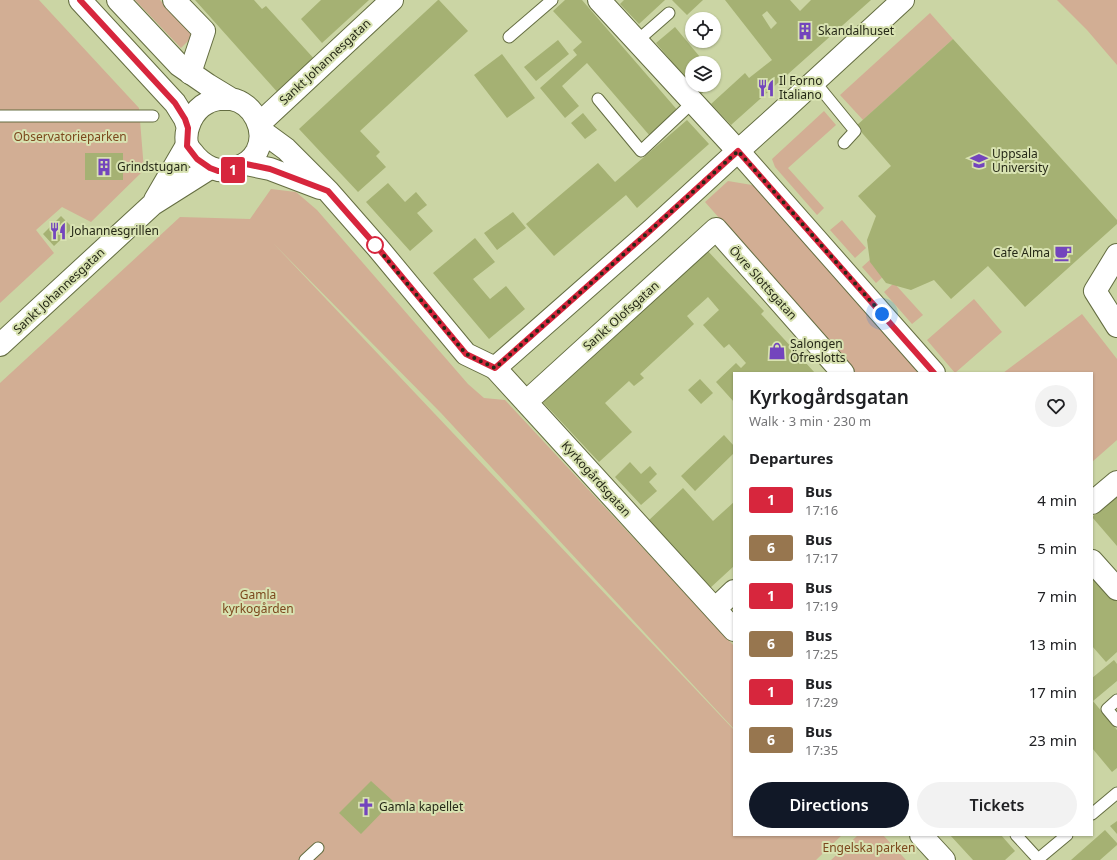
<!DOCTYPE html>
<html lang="en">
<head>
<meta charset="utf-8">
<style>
	body { margin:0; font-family:"Noto Sans",sans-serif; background:#f2f2f2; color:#202124; height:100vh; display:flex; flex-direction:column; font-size:15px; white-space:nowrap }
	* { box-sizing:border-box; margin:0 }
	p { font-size:13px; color:#757577 }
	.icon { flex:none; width:22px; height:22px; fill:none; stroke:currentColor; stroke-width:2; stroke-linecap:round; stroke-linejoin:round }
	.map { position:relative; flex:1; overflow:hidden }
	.panel { position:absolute; left:733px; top:372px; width:360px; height:464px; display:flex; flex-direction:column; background:#fff; border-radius:0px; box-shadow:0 1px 3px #0004 }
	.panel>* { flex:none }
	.badge { padding:0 8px; border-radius:3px; font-size:14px; line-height:26px }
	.tools { position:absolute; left:685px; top:12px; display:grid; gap:8px }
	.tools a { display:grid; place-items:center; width:36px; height:36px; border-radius:50%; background:#fff; box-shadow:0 1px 3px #0004; font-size:20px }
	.you { position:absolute; width:20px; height:20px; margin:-10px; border:3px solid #fff; border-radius:50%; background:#1a73e8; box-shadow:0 0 0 6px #1a73e833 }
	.map>.badge { position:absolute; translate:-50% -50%; box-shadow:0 0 0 2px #fff }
	h2 { padding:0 16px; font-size:15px; line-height:36px }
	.round { display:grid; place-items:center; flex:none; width:42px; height:42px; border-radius:21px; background:#f2f2f2 }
	.headline { display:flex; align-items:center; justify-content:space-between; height:68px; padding:0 16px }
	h1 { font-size:19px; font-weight:600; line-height:30px }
	.primary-button { display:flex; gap:8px; margin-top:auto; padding:8px 16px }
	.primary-button a { flex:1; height:46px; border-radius:24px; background:#111827; color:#fff; font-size:16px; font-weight:600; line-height:46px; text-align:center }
	.primary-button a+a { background:#f2f2f2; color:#202124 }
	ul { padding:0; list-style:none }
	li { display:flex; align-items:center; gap:12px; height:48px; padding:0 16px }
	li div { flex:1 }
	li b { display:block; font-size:15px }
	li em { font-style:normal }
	li .badge { min-width:44px; font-weight:700; text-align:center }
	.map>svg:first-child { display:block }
	.green { fill:#d2ae94 }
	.building { fill:#a5b173; fill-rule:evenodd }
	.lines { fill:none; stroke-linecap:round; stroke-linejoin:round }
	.lane-casing { stroke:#646d41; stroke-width:13 }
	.street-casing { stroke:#646d41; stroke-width:24 }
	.secondary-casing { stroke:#646d41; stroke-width:24 }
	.lane { stroke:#fff; stroke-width:11 }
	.street { stroke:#fff; stroke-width:22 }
	.secondary { stroke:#fff; stroke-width:22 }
	.line-casing { stroke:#fff; stroke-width:9 }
	.line { stroke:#d7263d; stroke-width:6 }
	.walk { stroke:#262917; stroke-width:4; stroke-dasharray:0 7.2 }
	.stop-dot { fill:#fff; stroke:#d7263d; stroke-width:2 }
	.labels { text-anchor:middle; stroke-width:4; stroke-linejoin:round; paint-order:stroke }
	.poi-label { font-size:12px; fill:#262917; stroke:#d8e2b1; text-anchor:start }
	.street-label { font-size:12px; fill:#262917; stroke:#d8e2b1 }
	.park-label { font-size:12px; fill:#7c481d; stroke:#d8e2b1 }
</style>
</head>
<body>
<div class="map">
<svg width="1117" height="860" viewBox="0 0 1117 860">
	<rect width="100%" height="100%" fill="#cbd5a4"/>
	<!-- green -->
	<path class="green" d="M0,0H39L139,108L144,170L91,222L62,207L36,230L54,253L0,303Z
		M135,0H160L194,35L181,48Z
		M1057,0H1117V65L1087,30Z
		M930,13L953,39L863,120L840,95Z
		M824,111L836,125L788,168L824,208L817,215L775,167L772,159Z
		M728,181L758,186L920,373H856L705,202Z
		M271,189L296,192L317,210L468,384L484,398L505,400L734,646V729L441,413L273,243L734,730V835H842L816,860H0V383L180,217L250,219Z
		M842,220L866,248L855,258L830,230Z
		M872,258L886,274L876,283L862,267Z
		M894,283L923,315L912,324L884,292Z
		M974,299L1002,332L955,373L927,340Z
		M1082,314L1117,359V440L1092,462V373H1003Z
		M858,835H883L906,860H831Z"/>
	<!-- building -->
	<path class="building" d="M195,0H254L262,9L266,6L317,62L280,95Z
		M321,0H369L322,43L301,19Z
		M438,0H439L468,31L360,131L380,152L376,156L386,167L358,192L299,129Z
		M565,0H582L679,112L650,136L587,63L562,86L579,106L565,118L540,88L577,55L573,50L582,42L553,11Z
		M624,0H665L639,24L620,4Z
		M672,0H703L687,15Z
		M725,0H790L800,11L811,0H871L731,125L711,104L745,73L749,78L772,60ZM767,11L777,23L771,29L762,15Z
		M675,27L705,63H692V85H712L700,95L656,43Z
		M953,39L1117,220V224L1025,307L988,266L951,299L934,280L911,290L886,283L870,262L867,240L876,216L858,196L891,166L856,126Z
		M558,40L569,54L536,81L524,67Z
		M502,54L535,98L507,118L474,75Z
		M714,73L719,79L714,83Z
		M583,113L597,130L585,139L571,123Z
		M687,120L709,144L637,208L626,195L554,256L526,224L598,163L615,182Z
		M85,153H123V180H85Z
		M388,183L405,202L416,192L427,205L417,213L433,231L410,251L366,202Z
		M513,212L526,228L497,250L484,233Z
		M61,216L73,228L54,246L43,234Z
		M475,238L495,262L473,279L490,299L506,286L525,309L489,339L433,273Z
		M705,248L764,311L761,314L815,373H734V402L716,382L736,363L741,368L746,363L729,344L724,348L703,325L719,310L708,297L687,316L694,324L640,374L644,378L634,386L629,381L605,403L632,432L599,462L540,399Z
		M700,379L713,393L701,404L688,390Z
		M724,435L734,446V453L695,491L681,476Z
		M630,462L641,474L650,466L657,474L649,482L657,491L641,505L615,477Z
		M683,488L713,521L734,502V566L709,589L647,522Z
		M1117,496V546L1092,517Z
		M1092,572L1117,601V652L1106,662L1092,646Z
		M1114,660L1117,664V681L1093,701L1117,730V768L1112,772L1092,748V678Z
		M371,781L393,801L361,834L339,813Z
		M1117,821V834L1110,826Z
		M1105,830L1117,843V845L1100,860H1071Z
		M950,835H1001L1015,851L1005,860H973Z"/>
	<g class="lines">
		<!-- lane casing -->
		<g class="lane-casing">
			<path id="lane" d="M509,37L552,0
				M637,41L669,13
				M815,82L855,131L844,143
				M598,99L641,151L693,102
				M0,116H153
				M1117,700L1107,709L1117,721
				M1092,814L1117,793
				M1016,835L1038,859
				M305,860L318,848
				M1037,860L1067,835"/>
		</g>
		<!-- street casing -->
		<g class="street-casing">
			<path id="street" d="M174,0L204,31L190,73
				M599,0L738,151L778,115L903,0
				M259,124L392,0
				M155,200L187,145
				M1117,255L1095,291L1117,326
				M0,345L153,204L210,168
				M495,368L734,630
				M526,402L716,229L843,373
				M1092,503L1117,482
				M715,609L734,591
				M921,835L944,860"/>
		</g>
		<!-- secondary casing -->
		<g class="secondary-casing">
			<path id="secondary" d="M80,0L175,103L185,119L188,128
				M118,0L179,65L208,85L231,99
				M218,99C222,99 227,99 231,99C254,103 267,131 257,151C252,160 246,164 236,168C219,175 202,166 192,152C190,150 188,147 187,144C184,129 193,110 207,103C210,101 215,100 218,99Z
				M260,130L286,149L328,191L378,248L466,354L495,368L653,229L738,151L934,373
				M246,164L270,169L320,188
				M1092,561L1117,589"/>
		</g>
		<!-- lane -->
		<use href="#lane" class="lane"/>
		<!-- street -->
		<use href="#street" class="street"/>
		<!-- secondary -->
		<use href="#secondary" class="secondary"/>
	</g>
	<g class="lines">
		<!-- line casing -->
		<g class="line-casing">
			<path id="line" d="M80,0L175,103L185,119L188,128L187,146L197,159L210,168L218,171H231L246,164L270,169L328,191L378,248L466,354L495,368L652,229L738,151L934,373"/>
		</g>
		<!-- line -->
		<use href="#line" class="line"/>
		<!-- walk -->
		<path class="walk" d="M375,245L466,354L495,368L652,229L738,151L882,314"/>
	</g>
	<!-- icons -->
	<defs>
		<g id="building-bare" transform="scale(1.38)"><path d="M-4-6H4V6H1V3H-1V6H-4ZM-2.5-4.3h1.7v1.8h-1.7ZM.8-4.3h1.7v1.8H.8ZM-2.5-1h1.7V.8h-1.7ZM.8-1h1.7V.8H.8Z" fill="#7345bd" stroke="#d8e2b1" stroke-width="2.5" paint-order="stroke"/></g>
		<g id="restaurant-bare" transform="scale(1.38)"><path d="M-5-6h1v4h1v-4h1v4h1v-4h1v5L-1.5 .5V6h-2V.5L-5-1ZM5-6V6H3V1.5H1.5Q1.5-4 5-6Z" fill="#7345bd" stroke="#d8e2b1" stroke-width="2.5" paint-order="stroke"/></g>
		<g id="university-bare" transform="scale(1.38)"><path d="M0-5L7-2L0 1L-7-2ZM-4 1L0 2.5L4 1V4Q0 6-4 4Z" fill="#7345bd" stroke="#d8e2b1" stroke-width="2.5" paint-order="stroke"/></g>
		<g id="cafe-bare" transform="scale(1.38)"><path d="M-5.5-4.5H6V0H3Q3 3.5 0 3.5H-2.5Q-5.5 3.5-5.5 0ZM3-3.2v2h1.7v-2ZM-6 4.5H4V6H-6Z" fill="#7345bd" stroke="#d8e2b1" stroke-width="2.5" paint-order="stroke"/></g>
		<g id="shop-bare" transform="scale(1.38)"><path d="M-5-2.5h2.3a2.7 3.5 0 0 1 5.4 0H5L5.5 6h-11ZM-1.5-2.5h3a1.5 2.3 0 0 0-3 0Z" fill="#7345bd" stroke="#d8e2b1" stroke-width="2.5" paint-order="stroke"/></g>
		<g id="church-bare" transform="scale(1.38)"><path d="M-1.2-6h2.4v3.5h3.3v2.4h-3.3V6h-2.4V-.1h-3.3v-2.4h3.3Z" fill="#7345bd" stroke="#d8e2b1" stroke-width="2.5" paint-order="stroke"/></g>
	</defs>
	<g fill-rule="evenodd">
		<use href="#building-bare" x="805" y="31"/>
		<use href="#restaurant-bare" x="766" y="88"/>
		<use href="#university-bare" x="979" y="161"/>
		<use href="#building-bare" x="104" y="167"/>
		<use href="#restaurant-bare" x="58" y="231"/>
		<use href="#cafe-bare" x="1063" y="253"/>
		<use href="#shop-bare" x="777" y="351"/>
		<use href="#church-bare" x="366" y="807"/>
	</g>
	<!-- markers -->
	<circle class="stop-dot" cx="375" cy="245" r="8"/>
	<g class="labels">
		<!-- poi labels -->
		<g class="poi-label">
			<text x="818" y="35">Skandalhuset</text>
			<text x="779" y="85">Il Forno<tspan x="779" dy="14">Italiano</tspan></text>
			<text x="992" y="158">Uppsala<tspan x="992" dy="14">University</tspan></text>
			<text x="117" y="171">Grindstugan</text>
			<text x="71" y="235">Johannesgrillen</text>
			<text x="1050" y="257" text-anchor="end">Cafe Alma</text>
			<text x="790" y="348">Salongen<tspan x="790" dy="14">Öfreslotts</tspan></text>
			<text x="379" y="811">Gamla kapellet</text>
		</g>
		<!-- street labels -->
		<g class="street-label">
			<text transform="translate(325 62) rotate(-43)" y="4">Sankt Johannesgatan</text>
			<text transform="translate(763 283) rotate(48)" y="4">Övre Slottsgatan</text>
			<text transform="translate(59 291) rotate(-43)" y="4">Sankt Johannesgatan</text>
			<text transform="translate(621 316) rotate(-42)" y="4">Sankt Olofsgatan</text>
			<text transform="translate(596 479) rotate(48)" y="4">Kyrkogårdsgatan</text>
		</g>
		<!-- park labels -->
		<g class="park-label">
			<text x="70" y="141">Observatorieparken</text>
			<text x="258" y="599">Gamla<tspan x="258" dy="14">kyrkogården</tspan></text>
			<text x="869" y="852">Engelska parken</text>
		</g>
	</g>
</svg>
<div class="tools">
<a><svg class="icon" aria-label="locate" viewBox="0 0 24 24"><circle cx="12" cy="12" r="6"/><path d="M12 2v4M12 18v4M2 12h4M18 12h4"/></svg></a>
<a><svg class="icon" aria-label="layers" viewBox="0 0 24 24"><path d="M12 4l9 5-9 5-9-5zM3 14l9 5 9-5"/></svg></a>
</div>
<div class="you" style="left:882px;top:314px"></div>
<b class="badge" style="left:233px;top:170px;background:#d7263d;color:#fff">1</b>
<section class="panel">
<div class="headline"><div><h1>Kyrkogårdsgatan</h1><p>Walk · 3 min · 230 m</p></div><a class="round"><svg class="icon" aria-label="heart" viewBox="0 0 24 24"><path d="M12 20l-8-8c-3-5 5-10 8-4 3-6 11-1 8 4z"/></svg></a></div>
<h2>Departures</h2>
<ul>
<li><span class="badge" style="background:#d7263d;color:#fff">1</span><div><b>Bus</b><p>17:16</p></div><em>4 min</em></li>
<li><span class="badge" style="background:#97764f;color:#fff">6</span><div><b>Bus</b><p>17:17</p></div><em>5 min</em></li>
<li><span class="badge" style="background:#d7263d;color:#fff">1</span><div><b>Bus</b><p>17:19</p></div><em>7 min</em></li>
<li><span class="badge" style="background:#97764f;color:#fff">6</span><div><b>Bus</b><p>17:25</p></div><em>13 min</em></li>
<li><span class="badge" style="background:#d7263d;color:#fff">1</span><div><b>Bus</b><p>17:29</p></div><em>17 min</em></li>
<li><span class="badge" style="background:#97764f;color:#fff">6</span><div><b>Bus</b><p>17:35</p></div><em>23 min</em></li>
</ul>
<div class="primary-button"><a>Directions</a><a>Tickets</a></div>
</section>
</div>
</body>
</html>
